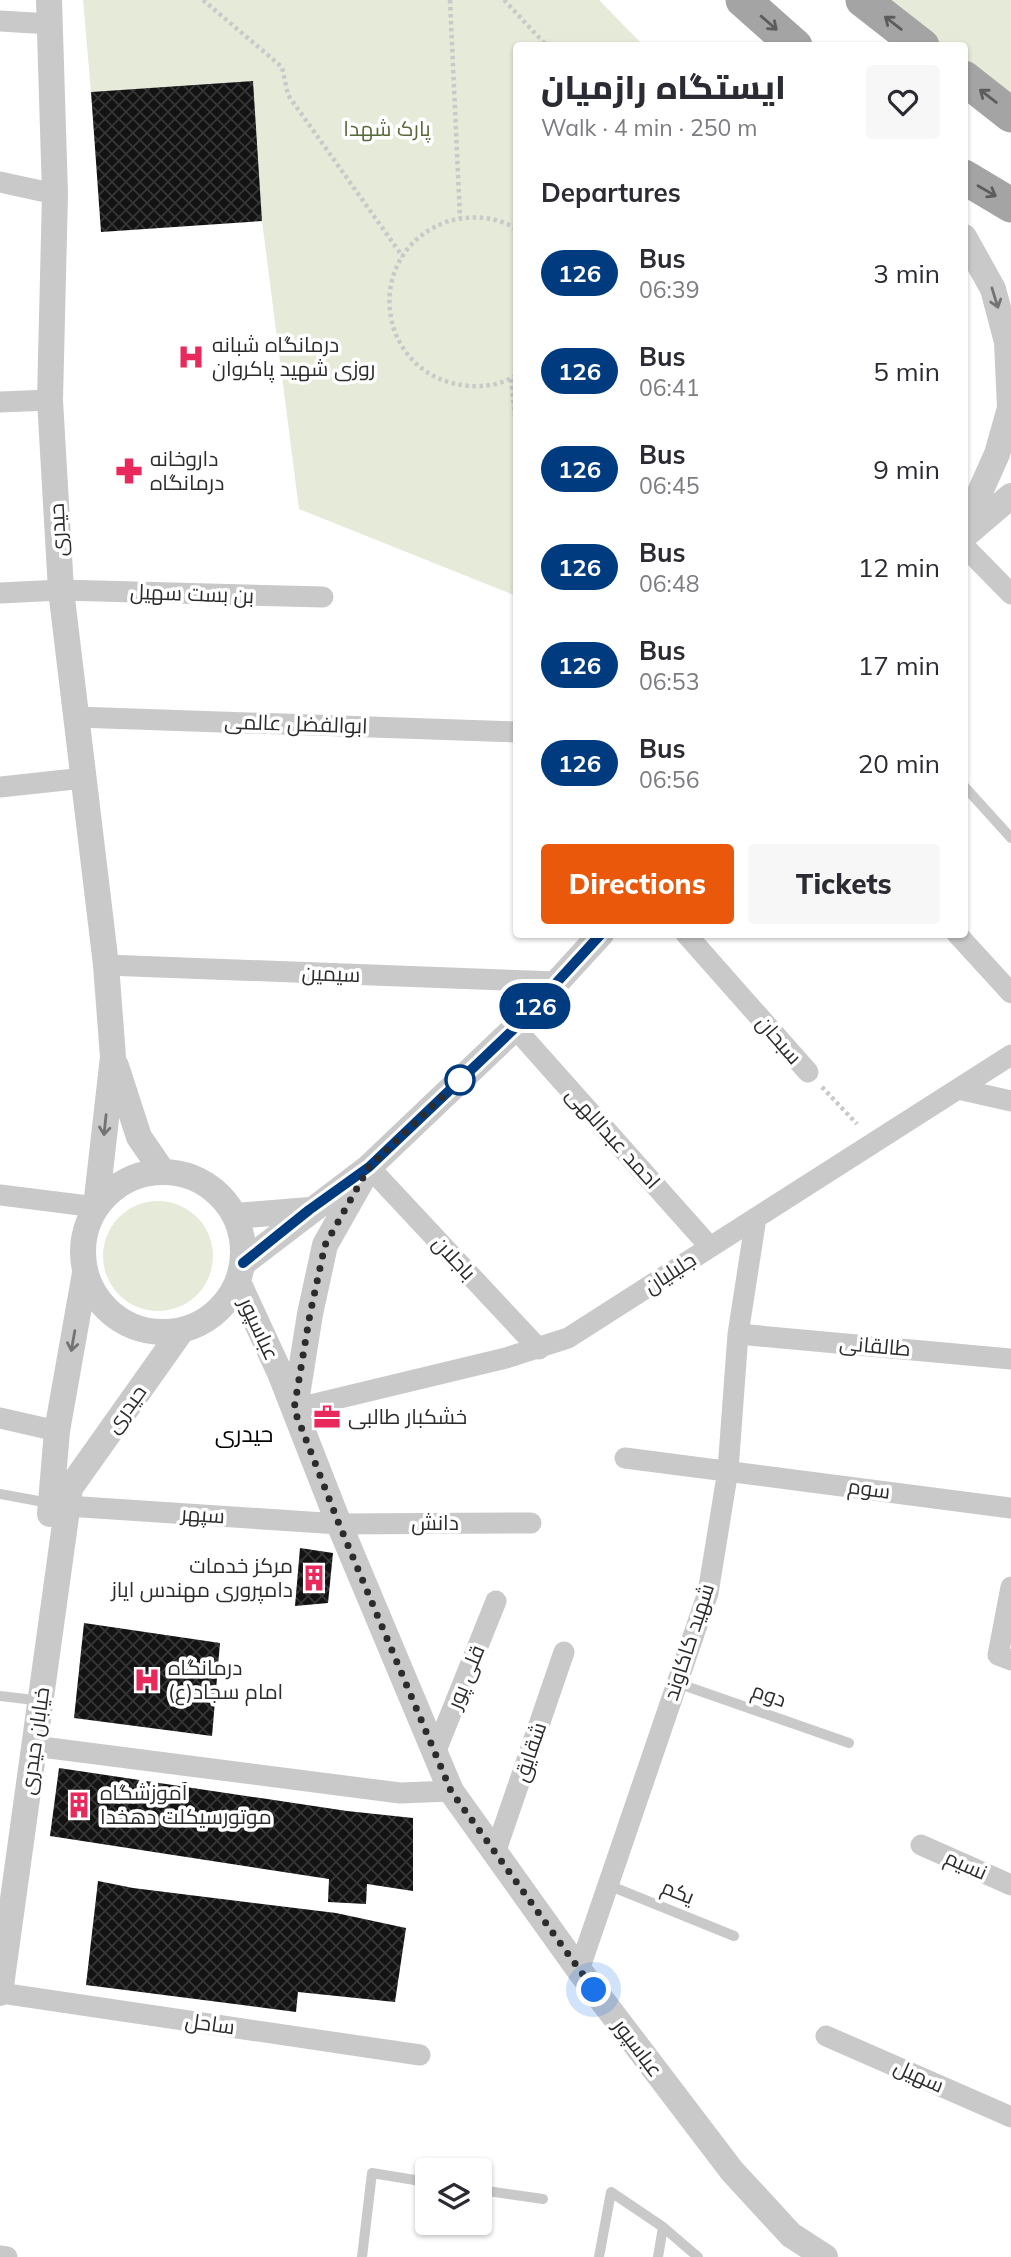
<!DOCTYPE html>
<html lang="en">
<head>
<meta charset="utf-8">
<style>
	body { margin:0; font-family:Mulish,Cairo,sans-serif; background:#f7f7f7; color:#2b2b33; height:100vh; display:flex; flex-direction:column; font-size:26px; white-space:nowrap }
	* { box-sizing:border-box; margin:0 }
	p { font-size:23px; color:#7c7c81 }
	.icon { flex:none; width:38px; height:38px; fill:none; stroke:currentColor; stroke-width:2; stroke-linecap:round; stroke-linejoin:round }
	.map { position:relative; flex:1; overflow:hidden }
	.sheet { position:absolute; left:513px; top:42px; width:455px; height:896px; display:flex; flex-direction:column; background:#fff; border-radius:7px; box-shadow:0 2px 5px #0004 }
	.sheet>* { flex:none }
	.badge { padding:0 14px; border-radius:23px; font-size:24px; line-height:46px }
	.buttons { position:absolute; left:415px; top:2158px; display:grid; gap:14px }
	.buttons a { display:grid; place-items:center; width:77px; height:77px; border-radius:7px; background:#fff; box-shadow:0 2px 5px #0004; font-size:35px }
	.you { position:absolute; width:35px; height:35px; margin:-18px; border:5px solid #fff; border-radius:50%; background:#1a73e8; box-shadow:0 0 0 10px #1a73e833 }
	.map>.badge { position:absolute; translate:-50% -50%; box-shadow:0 0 0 4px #fff }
	h2 { padding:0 28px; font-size:26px; line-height:63px }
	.round { display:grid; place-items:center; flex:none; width:74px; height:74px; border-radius:7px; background:#f7f7f7 }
	.summary { display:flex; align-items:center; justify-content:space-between; height:119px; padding:0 28px }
	h1 { font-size:33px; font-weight:800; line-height:52px }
	.action { display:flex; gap:14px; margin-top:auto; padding:14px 28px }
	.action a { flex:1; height:80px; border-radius:7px; background:#ea580c; color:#fff; font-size:28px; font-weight:800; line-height:80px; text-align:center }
	.action a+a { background:#f7f7f7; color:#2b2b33 }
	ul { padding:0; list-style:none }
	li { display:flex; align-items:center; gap:21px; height:98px; padding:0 28px }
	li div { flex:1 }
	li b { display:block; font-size:26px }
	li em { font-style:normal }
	li .badge { min-width:77px; font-weight:700; text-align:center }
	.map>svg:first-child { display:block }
	.green { fill:#e6ebd9 }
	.building { fill:url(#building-cross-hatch) }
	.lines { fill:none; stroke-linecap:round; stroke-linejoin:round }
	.path { stroke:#c9c9c9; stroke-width:4.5; stroke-dasharray:3.5 3.5; stroke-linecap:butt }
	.service { stroke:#c9c9c9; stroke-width:10 }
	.minor { stroke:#c9c9c9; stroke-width:21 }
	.tertiary { stroke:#c9c9c9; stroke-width:26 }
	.primary { stroke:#a4a4a4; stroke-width:35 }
	.oneway { stroke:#5c5c5c }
	.oneway2 { stroke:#737373 }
	.line-casing { stroke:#fff; stroke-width:16 }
	.line { stroke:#003b80; stroke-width:10 }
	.walk { stroke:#2c2c2c; stroke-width:7; stroke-dasharray:0 12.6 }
	.stop-dot { fill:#fff; stroke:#003b80; stroke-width:3.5 }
	.labels { text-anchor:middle; stroke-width:7; stroke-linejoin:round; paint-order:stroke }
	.park-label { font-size:21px; fill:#586939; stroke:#fff }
	.poi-label { font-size:21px; fill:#2c2c2c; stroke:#fff; text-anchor:start }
	.street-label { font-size:21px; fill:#2c2c2c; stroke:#fff }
	.neighbourhood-label { font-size:23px; fill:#000; stroke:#fff }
</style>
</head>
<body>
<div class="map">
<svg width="1011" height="2257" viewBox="0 0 1011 2257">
	<defs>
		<pattern id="building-cross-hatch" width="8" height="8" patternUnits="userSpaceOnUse" patternTransform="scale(1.75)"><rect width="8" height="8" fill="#131313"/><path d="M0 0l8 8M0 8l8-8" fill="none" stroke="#363636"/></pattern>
	</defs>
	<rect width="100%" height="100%" fill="#fff"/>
	<!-- green -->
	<path class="green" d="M83,0H599L643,45L516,46V596L299,509L262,221L253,81L91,92Z
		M863,0H1011V115L964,78V46L922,45Z
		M103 1256a55 55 0 1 1 110 0a55 55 0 1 1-110 0Z"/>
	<!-- building -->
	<path class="building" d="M253,81L262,221L101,232L91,92Z
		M300,1548L333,1553L328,1603L295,1606Z
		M84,1623L220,1643L212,1736L74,1718Z
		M59,1768L347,1811L413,1818V1891L367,1884L366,1904L328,1902L329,1879L50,1836Z
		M98,1881L133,1888L336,1913L406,1928L395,2002L298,1992L296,2012L86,1985Z"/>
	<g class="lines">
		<!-- path -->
		<path class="path" d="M203,0L282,67L288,95L403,257
			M450,0L460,218
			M504,0L547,46
			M516,229C497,216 470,215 449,221C359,251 375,379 470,386C485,387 504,384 516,375
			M511,379L516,425
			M822,1087L857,1124"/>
		<!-- service -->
		<path class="service" d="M964,786L1011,838
			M0,1494L49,1503
			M677,1683L849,1743
			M0,1696L26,1699
			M608,1885L734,1936
			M480,2190L543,2199
			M362,2257L372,2173L427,2182
			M599,2257L611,2192L663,2227L698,2257
			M658,2257L663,2227"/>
		<!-- minor -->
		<path class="minor" d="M0,21L50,24
			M0,182L55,194
			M0,402L50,400
			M964,546L1011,594
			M0,593L61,590L323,597
			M76,717L516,732
			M0,787L84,778
			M686,934L808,1072
			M957,934L1011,993
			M106,965L557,982
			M515,1028L710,1247
			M958,1089L1011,1101
			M369,1167L539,1349
			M0,1195L96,1207
			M738,1334L1011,1359
			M294,1409L506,1358L568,1338L1011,1055
			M0,1418L57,1431
			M625,1458L1011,1508
			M67,1506L339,1524L531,1523
			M1011,1587L998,1655L1011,1660
			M34,1746L400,1793L451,1791
			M435,1753L496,1601
			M921,1845L1011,1885
			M495,1853L564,1652
			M579,1970L708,1593L728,1470L738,1334L756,1218
			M0,1993L420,2055
			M826,2036L1011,2117
			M0,2256L7,2257"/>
		<!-- tertiary -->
		<path class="tertiary" d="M49,0L55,194L50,400L61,590L106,965L113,1057L96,1207
			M964,237L993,289L1007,342L1010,408L997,454L964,528
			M964,536L1011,496
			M116,1066L139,1137L163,1172
			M83 1252a80 80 0 1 1 160 0a80 80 0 1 1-160 0Z
			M235,1216L309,1210
			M243,1263L369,1167L515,1028L601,934
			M238,1282L280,1373L339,1524L451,1791L579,1970L732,2171L791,2235L825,2257
			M295,1408L310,1314L325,1245L364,1176
			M50,1514L57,1431L85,1273
			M0,1993L70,1488L182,1330"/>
		<!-- primary -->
		<path class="primary" d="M743,0L795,46
			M863,0L922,46
			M964,78L1011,115
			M964,177L1011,205"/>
	</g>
	<!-- one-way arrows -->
	<defs><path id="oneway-shaft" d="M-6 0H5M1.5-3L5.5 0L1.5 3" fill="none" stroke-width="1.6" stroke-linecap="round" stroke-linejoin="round" transform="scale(1.75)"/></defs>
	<g class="oneway">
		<use href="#oneway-shaft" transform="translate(769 23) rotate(41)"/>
		<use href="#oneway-shaft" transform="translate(893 23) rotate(-142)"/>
		<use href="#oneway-shaft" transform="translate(988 96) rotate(-142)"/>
		<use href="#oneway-shaft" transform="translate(987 191) rotate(30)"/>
	</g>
	<g class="oneway2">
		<use href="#oneway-shaft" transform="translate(995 298) rotate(73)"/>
		<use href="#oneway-shaft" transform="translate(105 1125) rotate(96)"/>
		<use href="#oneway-shaft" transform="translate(73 1341) rotate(100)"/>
	</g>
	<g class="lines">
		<!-- line casing -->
		<g class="line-casing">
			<path id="line" d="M243,1263L309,1210L369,1167L515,1028L601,934"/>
		</g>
		<!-- line -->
		<use href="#line" class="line"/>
		<!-- walk -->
		<path class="walk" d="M460,1080L369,1167L325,1245L310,1314L294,1409L339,1524L451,1791L594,1990"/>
	</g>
	<!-- icons -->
	<defs>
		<g id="hospital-bare" transform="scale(2.1)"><path d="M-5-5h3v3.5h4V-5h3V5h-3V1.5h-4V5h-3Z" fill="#e9295b" stroke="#fff" stroke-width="2.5" paint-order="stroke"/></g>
		<g id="pharmacy-bare" transform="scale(2.1)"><path d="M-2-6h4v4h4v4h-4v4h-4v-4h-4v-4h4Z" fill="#e9295b" stroke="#fff" stroke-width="2.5" paint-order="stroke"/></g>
		<g id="office-bare" transform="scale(2.1)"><path d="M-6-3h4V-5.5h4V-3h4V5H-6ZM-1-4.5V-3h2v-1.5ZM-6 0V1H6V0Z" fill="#e9295b" stroke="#fff" stroke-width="2.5" paint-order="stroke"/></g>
		<g id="building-bare" transform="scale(2.1)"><path d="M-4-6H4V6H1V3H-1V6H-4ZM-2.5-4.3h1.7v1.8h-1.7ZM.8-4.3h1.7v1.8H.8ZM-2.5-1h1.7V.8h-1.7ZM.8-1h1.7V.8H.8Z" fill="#e9295b" stroke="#fff" stroke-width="2.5" paint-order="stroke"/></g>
	</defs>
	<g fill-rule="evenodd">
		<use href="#hospital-bare" x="191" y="357"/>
		<use href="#pharmacy-bare" x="129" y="471"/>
		<use href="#office-bare" x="327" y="1417"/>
		<use href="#building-bare" x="314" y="1578"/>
		<use href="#hospital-bare" x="147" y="1680"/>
		<use href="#building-bare" x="79" y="1805"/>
	</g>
	<!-- markers -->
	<circle class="stop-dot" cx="460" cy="1080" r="14"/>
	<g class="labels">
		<!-- park labels -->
		<g class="park-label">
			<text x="387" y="136">پارک شهدا</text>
		</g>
		<!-- poi labels -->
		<g class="poi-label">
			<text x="212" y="352">درمانگاه شبانه<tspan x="212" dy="24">روزی شهید پاکروان</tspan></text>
			<text x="150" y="466">داروخانه<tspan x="150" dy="24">درمانگاه</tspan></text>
			<text x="348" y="1424">خشکبار طالبی</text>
			<text x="293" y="1573" text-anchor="end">مرکز خدمات<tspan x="293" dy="24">دامپروری مهندس ایاز</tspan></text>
			<text x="168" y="1675">درمانگاه<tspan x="168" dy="24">امام سجاد(ع)</tspan></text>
			<text x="100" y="1800">آموزشگاه<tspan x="100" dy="24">موتورسیکلت دهخدا</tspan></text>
		</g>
		<!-- street labels -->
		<g class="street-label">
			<text transform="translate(58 530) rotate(-93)" y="7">حیدری</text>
			<text transform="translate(192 594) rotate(2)" y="7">بن بست سهیل</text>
			<text transform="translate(296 724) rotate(2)" y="7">ابوالفضل عالمی</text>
			<text transform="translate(331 974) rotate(2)" y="7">سیمین</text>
			<text transform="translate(779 1040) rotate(49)" y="7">سبحان</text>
			<text transform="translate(613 1138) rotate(48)" y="7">احمد عبداللهی</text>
			<text transform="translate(454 1258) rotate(47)" y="7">باجلان</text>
			<text transform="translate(670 1273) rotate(-33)" y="7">جلیلیان</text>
			<text transform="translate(259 1329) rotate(65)" y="7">عباسپور</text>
			<text transform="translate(875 1346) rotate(5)" y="7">طالقانی</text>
			<text transform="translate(126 1409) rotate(-54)" y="7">حیدری</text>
			<text transform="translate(869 1489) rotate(8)" y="7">سوم</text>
			<text transform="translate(203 1515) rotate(4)" y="7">سپهر</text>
			<text x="435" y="1530">دانش</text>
			<text transform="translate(689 1642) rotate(-72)" y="7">شهید کاکاوند</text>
			<text transform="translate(466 1677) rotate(-68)" y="7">قلی پور</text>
			<text transform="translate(769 1695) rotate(19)" y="7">دوم</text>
			<text transform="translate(35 1741) rotate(-82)" y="7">خیابان حیدری</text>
			<text transform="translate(530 1752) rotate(-71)" y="7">شقایق</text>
			<text transform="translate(966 1865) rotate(24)" y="7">نسیم</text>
			<text transform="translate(678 1892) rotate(22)" y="7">یکم</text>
			<text transform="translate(210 2024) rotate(8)" y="7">ساحل</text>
			<text transform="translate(638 2048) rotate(53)" y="7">عباسپور</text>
			<text transform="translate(919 2076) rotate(24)" y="7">سهیل</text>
		</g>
		<!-- neighbourhood labels -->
		<g class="neighbourhood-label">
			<text x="244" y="1442">حیدری</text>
		</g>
	</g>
</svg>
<div class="buttons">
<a><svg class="icon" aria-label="layers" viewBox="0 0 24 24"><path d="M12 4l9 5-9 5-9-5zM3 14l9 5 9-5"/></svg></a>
</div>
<div class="you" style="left:594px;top:1990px"></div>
<b class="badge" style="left:535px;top:1006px;background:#003b80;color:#fff">126</b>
<section class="sheet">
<div class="summary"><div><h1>ایستگاه رازمیان</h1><p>Walk · 4 min · 250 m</p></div><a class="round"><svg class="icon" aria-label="heart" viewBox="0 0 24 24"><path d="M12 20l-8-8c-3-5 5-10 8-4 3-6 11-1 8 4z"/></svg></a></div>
<h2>Departures</h2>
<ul>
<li><span class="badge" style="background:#003b80;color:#fff">126</span><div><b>Bus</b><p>06:39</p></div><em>3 min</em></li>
<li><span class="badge" style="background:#003b80;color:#fff">126</span><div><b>Bus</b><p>06:41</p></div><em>5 min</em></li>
<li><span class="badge" style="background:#003b80;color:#fff">126</span><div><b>Bus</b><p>06:45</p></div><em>9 min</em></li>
<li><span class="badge" style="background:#003b80;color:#fff">126</span><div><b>Bus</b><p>06:48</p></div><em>12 min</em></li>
<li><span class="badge" style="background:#003b80;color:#fff">126</span><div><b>Bus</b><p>06:53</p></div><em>17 min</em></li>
<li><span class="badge" style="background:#003b80;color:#fff">126</span><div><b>Bus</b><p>06:56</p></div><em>20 min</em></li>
</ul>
<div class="action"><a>Directions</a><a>Tickets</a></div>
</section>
</div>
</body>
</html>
